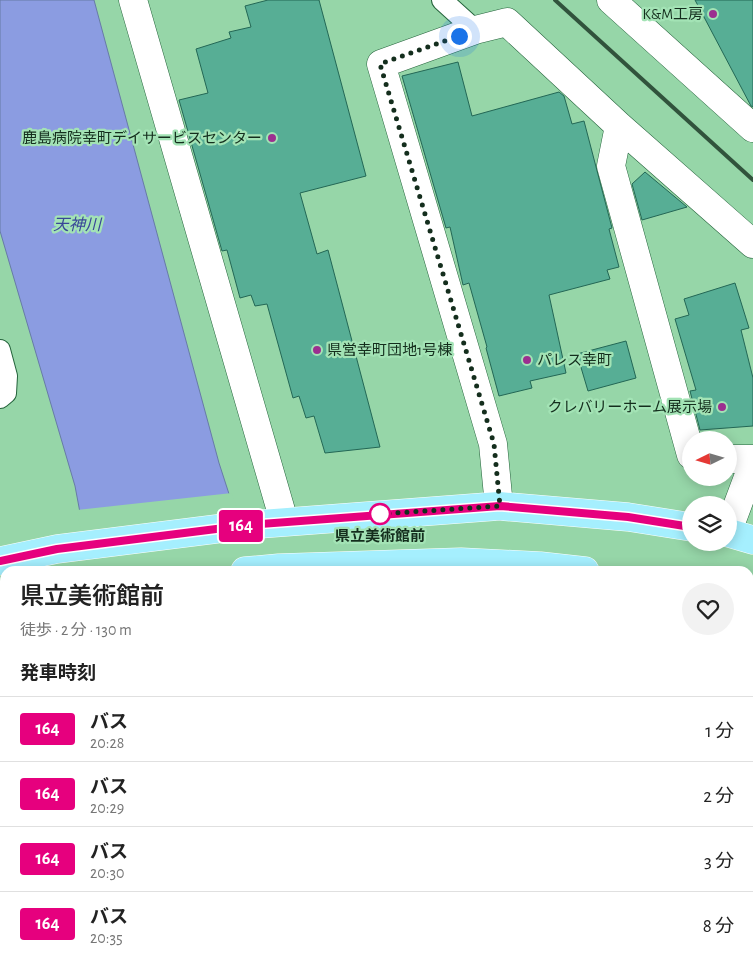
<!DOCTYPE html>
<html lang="ja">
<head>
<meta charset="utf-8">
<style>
	body { margin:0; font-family:"Alegreya Sans","Noto Sans JP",sans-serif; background:#f2f2f2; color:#222; height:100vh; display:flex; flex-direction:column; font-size:19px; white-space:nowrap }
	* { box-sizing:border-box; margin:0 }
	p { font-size:16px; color:#767676 }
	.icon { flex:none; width:28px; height:28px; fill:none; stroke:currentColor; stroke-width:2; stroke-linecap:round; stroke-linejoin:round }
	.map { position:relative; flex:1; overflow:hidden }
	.details { position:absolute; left:0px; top:566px; width:754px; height:401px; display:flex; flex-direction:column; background:#fff; border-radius:15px 15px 0 0; box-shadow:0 2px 12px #0003 }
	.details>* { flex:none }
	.badge { padding:0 10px; border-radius:4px; font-size:18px; line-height:32px }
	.needle { width:32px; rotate:265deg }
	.buttons { position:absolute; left:682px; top:431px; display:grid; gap:10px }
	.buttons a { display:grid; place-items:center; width:55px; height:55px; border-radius:50%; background:#fff; box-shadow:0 2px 12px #0003; font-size:25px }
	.you { position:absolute; width:25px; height:25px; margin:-12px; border:4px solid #fff; border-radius:50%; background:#1a73e8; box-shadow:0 0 0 8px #1a73e833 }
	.map>.badge { position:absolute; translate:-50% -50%; box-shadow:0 0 0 2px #fff }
	h2 { padding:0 20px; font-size:19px; line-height:45px }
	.round { display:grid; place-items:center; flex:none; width:52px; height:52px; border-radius:26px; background:#f2f2f2 }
	.headline { display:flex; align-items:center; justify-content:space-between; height:85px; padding:0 20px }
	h1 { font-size:24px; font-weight:600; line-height:38px }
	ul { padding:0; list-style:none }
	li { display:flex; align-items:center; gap:15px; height:65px; padding:0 20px; border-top:1px solid #e0e0e0 }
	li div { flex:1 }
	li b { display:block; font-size:19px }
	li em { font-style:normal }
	li .badge { min-width:55px; font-weight:700; text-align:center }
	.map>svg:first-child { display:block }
	.green { fill:#baab78 }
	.water { fill:#8b9ce1; stroke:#677ba6 }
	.pier { fill:#96d6a8 }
	.building { fill:#57ae95; stroke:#236755 }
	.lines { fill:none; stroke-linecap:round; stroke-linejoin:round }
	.service-casing { stroke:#25643c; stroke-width:22 }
	.minor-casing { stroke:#25643c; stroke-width:29 }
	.primary-casing { stroke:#fff; stroke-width:29 }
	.path { stroke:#639572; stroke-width:3; stroke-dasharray:2.5 4; stroke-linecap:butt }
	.service { stroke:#fff; stroke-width:20 }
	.minor { stroke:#fff; stroke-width:28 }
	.primary { stroke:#a5effe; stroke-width:28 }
	.rail { stroke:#31533c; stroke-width:4 }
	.line-casing { stroke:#fff; stroke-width:11 }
	.line { stroke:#e6007e; stroke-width:8 }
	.walk { stroke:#142e1d; stroke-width:5; stroke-dasharray:0 9 }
	.poi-dot { fill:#9c2f90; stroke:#a3e3b5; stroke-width:2 }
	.stop-dot { fill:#fff; stroke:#e6007e; stroke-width:2.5 }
	.labels { text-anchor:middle; stroke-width:4.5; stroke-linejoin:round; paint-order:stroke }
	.poi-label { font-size:15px; fill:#142e1d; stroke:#a3e3b5; text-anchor:end }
	.stop-label { font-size:15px; font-weight:bold; fill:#142e1d; stroke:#a3e3b5 }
	.water-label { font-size:16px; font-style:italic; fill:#394698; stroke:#a3e3b5 }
</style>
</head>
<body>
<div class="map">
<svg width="753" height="967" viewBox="0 0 753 967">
	<rect width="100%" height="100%" fill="#96d6a8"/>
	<!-- green -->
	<path class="green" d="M5,649V805L0,810V650Z
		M749,753L753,754V847L749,848Z
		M373,963H433L434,967H373Z"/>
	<!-- water -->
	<path class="water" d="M0,0H94L219,463L254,571H91L75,486L0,231Z
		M5,864V962H333L334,967H0V867Z"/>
	<!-- pier -->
	<path class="pier" d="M232,493L257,571H88L77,510Z"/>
	<!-- building -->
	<path class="building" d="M268,0H319L366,176L300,193L317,254L328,250L380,447L325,453L314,416L306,418L299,396L293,398L267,304L255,306L251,295L240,298L227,250L222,251L179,100L208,93L196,49L231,38L229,32L251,27L245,6Z
		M695,0H753V107L751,106Z
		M458,62L472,116L559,92L564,96L572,124L584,121L612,228L609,229L619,267L607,270L610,279L549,295L566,373L530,381L532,388L499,396L486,348L487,347L469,283L463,285L450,227L446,228L402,76Z
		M645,172L687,207L642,220L632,184Z
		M735,283L749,328L741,330L753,378V426L700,430L690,391L696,390L675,319L689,315L684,299Z
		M626,341L636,378L588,391L577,354Z"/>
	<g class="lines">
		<!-- service casing -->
		<g class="service-casing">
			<path id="service" d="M442,0L475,30
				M0,350L7,376L6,393L0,398"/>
		</g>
		<!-- minor casing -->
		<g class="minor-casing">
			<path id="minor" d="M133,0L284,521
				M611,0L753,128
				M619,126L611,166L691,455
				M729,459H753
				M499,506L493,444L381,64L475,30L507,22L619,126L753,244
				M729,528L753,464"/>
		</g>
		<!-- primary casing -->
		<g class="primary-casing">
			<path id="primary" d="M729,533L753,540
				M0,561L57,549L248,525L499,506L628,517L691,527
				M245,571L279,568L461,562L540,566L585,571
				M749,597L753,598
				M0,606L5,605"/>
		</g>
		<!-- path -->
		<path class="path" d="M750,664L753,653
			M0,787L5,781
			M440,962L441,967"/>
		<!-- service -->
		<use href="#service" class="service"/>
		<!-- minor -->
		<use href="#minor" class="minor"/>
		<!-- primary -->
		<use href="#primary" class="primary"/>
		<!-- rail -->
		<path class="rail" d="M555,0L753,180"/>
	</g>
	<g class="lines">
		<!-- line casing -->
		<g class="line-casing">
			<path id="line" d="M0,561L57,549L248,525L500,506L628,517L691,527"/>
		</g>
		<!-- line -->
		<use href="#line" class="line"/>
		<!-- walk -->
		<path class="walk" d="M380,514L500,506L494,444L380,64L459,36"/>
	</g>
	<!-- markers -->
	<g class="poi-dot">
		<circle cx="713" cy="14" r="5"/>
		<circle cx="272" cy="138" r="5"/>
		<circle cx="317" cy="350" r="5"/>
		<circle cx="527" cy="360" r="5"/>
		<circle cx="722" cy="407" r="5"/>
	</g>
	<circle class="stop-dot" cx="380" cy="514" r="10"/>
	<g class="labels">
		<!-- poi labels -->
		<g class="poi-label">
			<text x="703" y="19">K&amp;M工房</text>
			<text x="262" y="143">鹿島病院幸町デイサービスセンター</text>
			<text x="327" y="355" text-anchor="start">県営幸町団地1号棟</text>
			<text x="537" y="365" text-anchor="start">パレス幸町</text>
			<text x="712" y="412">クレバリーホーム展示場</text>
		</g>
		<!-- stop labels -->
		<g class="stop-label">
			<text x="380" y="541">県立美術館前</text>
		</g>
		<!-- water labels -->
		<g class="water-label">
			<text x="77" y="230">天神川</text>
		</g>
	</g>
</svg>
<div class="buttons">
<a><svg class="needle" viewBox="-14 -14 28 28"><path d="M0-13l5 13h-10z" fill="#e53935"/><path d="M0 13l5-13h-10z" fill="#767676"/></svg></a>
<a><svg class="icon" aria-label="layers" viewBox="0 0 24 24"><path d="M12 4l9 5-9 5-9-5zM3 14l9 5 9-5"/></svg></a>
</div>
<div class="you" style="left:459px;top:36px"></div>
<b class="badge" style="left:241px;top:526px;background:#e6007e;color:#fff">164</b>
<section class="details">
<div class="headline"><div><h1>県立美術館前</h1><p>徒歩 · 2 分 · 130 m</p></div><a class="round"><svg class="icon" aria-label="heart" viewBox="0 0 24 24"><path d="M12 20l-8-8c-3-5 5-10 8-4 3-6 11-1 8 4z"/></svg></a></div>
<h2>発車時刻</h2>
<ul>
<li><span class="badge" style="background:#e6007e;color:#fff">164</span><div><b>バス</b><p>20:28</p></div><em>1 分</em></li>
<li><span class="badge" style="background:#e6007e;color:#fff">164</span><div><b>バス</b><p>20:29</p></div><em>2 分</em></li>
<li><span class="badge" style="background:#e6007e;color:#fff">164</span><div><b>バス</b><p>20:30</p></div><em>3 分</em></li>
<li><span class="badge" style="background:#e6007e;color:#fff">164</span><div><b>バス</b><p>20:35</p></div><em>8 分</em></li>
</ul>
</section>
</div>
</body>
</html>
